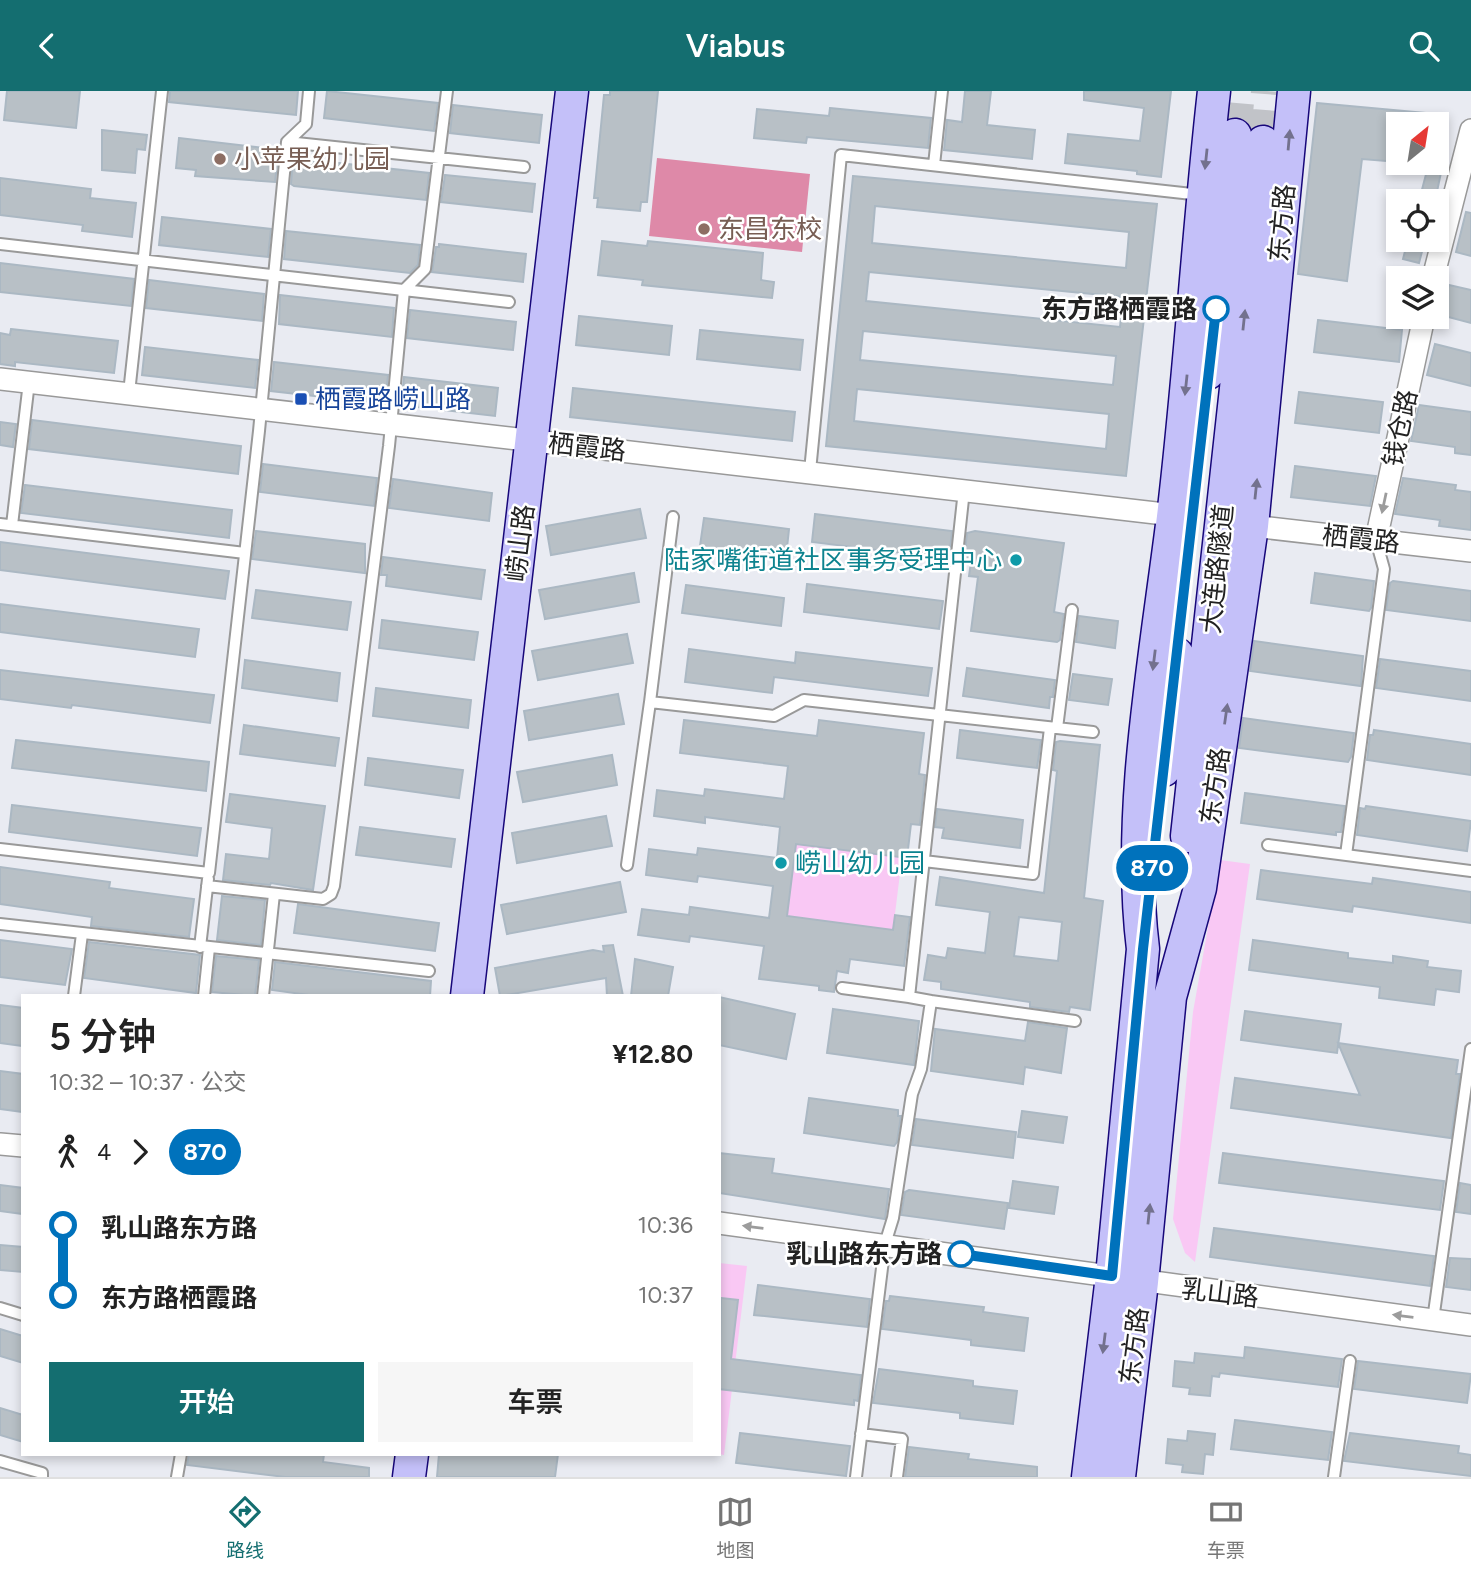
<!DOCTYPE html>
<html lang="zh">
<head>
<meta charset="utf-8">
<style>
	body { margin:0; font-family:Figtree,"Noto Sans SC",sans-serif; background:#f6f6f6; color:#222; height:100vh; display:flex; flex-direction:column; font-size:26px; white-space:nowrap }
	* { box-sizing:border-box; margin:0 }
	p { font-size:23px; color:#767676 }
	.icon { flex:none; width:38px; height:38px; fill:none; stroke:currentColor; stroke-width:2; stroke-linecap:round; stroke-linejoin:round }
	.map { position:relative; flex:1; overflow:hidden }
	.panel { position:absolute; left:21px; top:903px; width:700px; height:462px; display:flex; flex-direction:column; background:#fff; border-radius:0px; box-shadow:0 4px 10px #0003 }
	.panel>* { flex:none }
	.badge { padding:0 14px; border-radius:23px; font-size:24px; line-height:46px }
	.needle { width:46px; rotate:30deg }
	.tools { position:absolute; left:1386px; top:21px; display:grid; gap:14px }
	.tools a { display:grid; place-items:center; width:63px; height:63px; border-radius:0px; background:#fff; box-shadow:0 4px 10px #0003; font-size:35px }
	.map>.badge { position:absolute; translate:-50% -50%; box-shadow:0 0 0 4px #fff }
	.legs { display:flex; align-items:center; gap:10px; height:77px; padding:0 28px; font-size:23px }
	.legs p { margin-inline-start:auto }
	.headline { display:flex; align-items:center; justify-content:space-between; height:119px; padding:0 28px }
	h1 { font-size:38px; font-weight:600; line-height:52px }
	.button { display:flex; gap:14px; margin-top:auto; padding:14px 28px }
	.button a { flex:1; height:80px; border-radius:0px; background:#146e70; color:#fff; font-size:28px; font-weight:600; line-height:80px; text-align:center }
	.button a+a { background:#f6f6f6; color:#222 }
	ul { padding:0 28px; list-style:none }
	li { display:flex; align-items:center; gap:24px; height:70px; font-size:26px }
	li i { display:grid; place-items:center; width:10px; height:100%; margin:0 9px; background:currentColor }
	li i::after { content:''; width:18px; height:18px; margin:-9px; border:5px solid; border-radius:50%; background:#fff }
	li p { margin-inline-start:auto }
	li:first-child i { background:linear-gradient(#0000 50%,currentColor 0) }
	li:last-child i { background:linear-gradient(currentColor 50%,#0000 0) }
	header { display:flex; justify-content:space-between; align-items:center; height:91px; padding:0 28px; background:#146e70; color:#fff; font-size:32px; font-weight:600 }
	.tab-bar { display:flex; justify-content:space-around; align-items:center; height:98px; border-top:2px solid #e0e0e0; background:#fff; font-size:19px; color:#767676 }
	.tab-bar a { display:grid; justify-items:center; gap:4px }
	.tab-bar .active { color:#146e70 }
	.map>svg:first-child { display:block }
	.park { fill:#f9c8f4 }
	.pitch { fill:#de89a8 }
	.building { fill:#b8c0c6; stroke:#abb8c3; stroke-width:2; fill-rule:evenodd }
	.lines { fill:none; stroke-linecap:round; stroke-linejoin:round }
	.secondary-tunnel { stroke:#c1c3c8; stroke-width:32; stroke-dasharray:32 16; stroke-linecap:butt }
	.lane-casing { stroke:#999; stroke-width:14 }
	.street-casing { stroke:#999; stroke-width:24 }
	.secondary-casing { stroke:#17077a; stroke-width:35 }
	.lane { stroke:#fff; stroke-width:10 }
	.street { stroke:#fff; stroke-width:21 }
	.secondary { stroke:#c4c0f9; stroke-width:32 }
	.oneway { fill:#73718e }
	.oneway2 { fill:#9c9c9c }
	.line-1-casing { stroke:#fff; stroke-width:16 }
	.line-1 { stroke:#0072bc; stroke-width:10 }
	.education-dot { fill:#8d6e63; stroke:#fff; stroke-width:2.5 }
	.stop-1-dot { fill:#fff; stroke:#0072bc; stroke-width:3.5 }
	.transit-dot { fill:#1a4fb4; stroke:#fff; stroke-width:2.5 }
	.culture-dot { fill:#0f9aa8; stroke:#fff; stroke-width:2.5 }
	.labels { text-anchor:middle; stroke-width:5; stroke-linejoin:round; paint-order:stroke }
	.education-label { font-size:26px; fill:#785e54; stroke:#fff; text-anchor:start }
	.street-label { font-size:26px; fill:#222; stroke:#fff }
	.stop-label { font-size:26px; font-weight:bold; fill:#222; stroke:#fff; text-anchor:end }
	.transit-label { font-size:26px; fill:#164399; stroke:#fff; text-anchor:start }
	.culture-label { font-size:26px; fill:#0d838f; stroke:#fff; text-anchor:end }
</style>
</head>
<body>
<header><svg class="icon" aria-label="back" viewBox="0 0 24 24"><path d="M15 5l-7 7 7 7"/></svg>Viabus<svg class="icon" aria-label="search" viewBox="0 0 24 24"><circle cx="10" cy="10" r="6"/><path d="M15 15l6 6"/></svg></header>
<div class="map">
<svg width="1471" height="1386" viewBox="0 0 1471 1386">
	<rect width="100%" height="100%" fill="#e9ebf2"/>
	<!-- park -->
	<path class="park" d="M788,752L902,766L893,839L779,824C792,799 793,780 788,752Z
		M1220,769L1250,773L1195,1171L1185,1162L1173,1128L1193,921Z
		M719,1172L747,1175L724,1364L719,1363Z"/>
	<!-- pitch -->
	<path class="pitch" d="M657,67L810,83L802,161L649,145Z"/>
	<!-- building -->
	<path class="building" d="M7,0H80L76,37L4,29Z
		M170,0H298L296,24L169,11Z
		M327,0L438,12L434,40L324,27Z
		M610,0H658L647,111H641L640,120L597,116L598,107H594L604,4H610Z
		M965,0H991L987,34L1035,39L1032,68L944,59L947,29L962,31Z
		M1084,0H1171L1161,86L1137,83V80L1065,72L1068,43L1140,50L1144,17L1084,9Z
		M1317,12L1436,23V33H1398V71L1362,68L1347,190L1298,183Z
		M453,14L542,24L539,52L450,42Z
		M830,17L931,27L928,57L807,46L806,52L754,47L757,18L829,25Z
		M102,39L147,44L145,59L137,58L135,82L102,79Z
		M179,47L273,58L272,64L278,65L275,91L195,85L196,79L176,77Z
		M293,67L429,82L426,109L294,95L291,93Z
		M1429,72H1443L1435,110H1419Z
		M445,84L535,93L532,121L441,111Z
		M853,85L1157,113L1126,385L826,355ZM875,115L1129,141L1126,177L872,152ZM869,181L1123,206L1120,236L866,210ZM863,240L1116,265L1113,294L860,269ZM857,298L1109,323L1106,358L854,330Z
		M0,87L91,98L90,107L136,112L132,146L82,140L83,134L0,124Z
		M1466,121L1471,122V165L1456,161Z
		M162,126L271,138L268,166L159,154Z
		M286,140L420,154L418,174L410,182L284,168Z
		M1408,149H1425L1419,172L1403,168Z
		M602,150L647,155L648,150L763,162L761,189L774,191L772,207L642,194L643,189L598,184Z
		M439,153L526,163L523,191L432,181L436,156H439Z
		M0,172L134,188L131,215L0,201Z
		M149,189L264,203L262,230L146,217Z
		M1449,194L1471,199V232L1441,224Z
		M280,204L394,217L392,246L279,233Z
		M410,219L516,231L513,259L407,247Z
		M579,225L672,235L669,264L576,254Z
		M1318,229L1402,239L1399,271L1314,261Z
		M11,238L118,250L114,282L15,271V275L0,273V242L10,244Z
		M700,239L803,249L800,279L697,268Z
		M1435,253L1471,262V295L1427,284Z
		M145,256L258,269L255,297L142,284Z
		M274,271L388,284L385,313L271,300Z
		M404,286L498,297L495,325L401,314Z
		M573,297L795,321L792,350L570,326Z
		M1299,301L1383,311L1379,342L1295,332Z
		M1419,314L1471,321V364L1455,362V356L1411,350Z
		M32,329L241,355L238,383L29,358Z
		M0,331L16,333L13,356L0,354Z
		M263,373L377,387L374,415L260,401Z
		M1295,375L1376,385L1370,415L1291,406Z
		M1403,387L1456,394L1455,399L1471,401V439L1439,435L1440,429L1395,423Z
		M393,388L492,402L489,430L389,417Z
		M25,394L232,419L229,447L21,422Z
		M640,418L646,447L551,464L546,435Z
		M815,423L952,440L949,468L812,451Z
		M704,427L789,438L786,466L700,455Z
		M256,440L365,453V482L252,468Z
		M975,440L1064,452L1054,521L1064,523L1060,549L1057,551L971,540L978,486L969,485L971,471L964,470L967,442Z
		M0,451L229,480L225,508L0,479Z
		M383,466L485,479L481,508L386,495L387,484H381Z
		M634,482L639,511L545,528L539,499Z
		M1315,482L1374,490L1371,517L1369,520L1311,512Z
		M1393,490L1471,500V530L1386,519L1390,492Z
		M807,493L943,510L939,538L804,521Z
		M686,494L784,507L781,535L682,522Z
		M256,499L351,511L347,539L252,527Z
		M0,513L199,538L195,566L0,541Z
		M1079,525L1118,530L1115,557L1076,551Z
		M382,529L478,541L474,569L379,557Z
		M627,543L633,572L538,589L532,560Z
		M1254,550L1363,565L1361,595L1250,580Z
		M689,558L795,572L796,561L932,577L928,605L774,586L772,602L685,591Z
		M1380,568L1471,580V610L1376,597Z
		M245,569L340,582L337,610L242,597Z
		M967,577L1055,589L1053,606H1050L1049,617L963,605Z
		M0,579L214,604L210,632L72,614L71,617L0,608Z
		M1073,583L1112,588L1108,614L1069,609Z
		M376,597L471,609L468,637L373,625Z
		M618,603L624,633L529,649L524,620Z
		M1243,627L1354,642L1351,666L1348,671L1239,657Z
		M684,629L817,645L819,629L924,642L919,683L925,684L920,734L911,733L907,767L796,753L787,825L893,839L895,824L910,826L904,875L850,868L848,882L837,880L834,901L819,899V895L759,888L764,855L690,845L689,851L638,844L642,818L689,824L690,816L769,827L773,795L698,785L697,791L646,784L649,758L697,764L698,757L777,767L780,736L705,726V732L654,725L657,699L704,705L705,698L784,708L788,675L680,662Z
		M244,634L339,647L335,675L240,663Z
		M960,639L1041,649L1037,677L957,667Z
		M1374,639L1471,653V684L1367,669L1370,644H1373Z
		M16,649L209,671L206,700L12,677Z
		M1060,650L1100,654L1084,807L1103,810L1090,919L1070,916L1069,921L1030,916V911L941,898V891L924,889L928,864L946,867L948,857L985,862L990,821L936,814L940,786L1044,802L1057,680L1053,679L1056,651ZM1019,826L1062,831L1058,870L1014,865Z
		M612,664L617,694L523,711L517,681Z
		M368,667L463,679L459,707L365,694Z
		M1245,702L1345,715L1341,741H1336V744L1241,732Z
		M230,703L325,715L313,799L271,792L270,794L223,789L226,763L269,768L272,737L226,731Z
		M12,714L201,737L197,765L9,741Z
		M1366,715L1471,730L1467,760L1357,744L1360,717L1365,718Z
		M937,718L1023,729L1020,757L942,747L944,737L935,736Z
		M606,725L612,755L517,772L512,742Z
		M360,736L455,748L451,776L356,764Z
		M0,776L110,791L109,797L194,808L189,846L91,835L92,826L0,813Z
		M1261,779L1372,793L1373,787L1471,801V832L1353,815L1352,821L1257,808Z
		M620,791L626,821L507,843L501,814Z
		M222,805L265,809L261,854L217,849Z
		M298,813L439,832L435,860L294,842Z
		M0,849L72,858L65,894L0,886Z
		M1253,849L1348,862V867L1393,872V865L1428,870L1427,876L1461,880L1459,901L1436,898L1434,914L1379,907L1380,896L1249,879Z
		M89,851L200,864L196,902L84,887Z
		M613,854L623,905H607L606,887L500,905L495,877L593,859L604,861L603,855Z
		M216,865L259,869L255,905L212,901Z
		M635,868L673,876L668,905H631Z
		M275,871L431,890L430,905H316L272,899Z
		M719,906L795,923L786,968L719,954Z
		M0,914L23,917V955L0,952Z
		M833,918L919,930L914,974L827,962Z
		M1245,920L1341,933L1337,962L1241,949Z
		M1028,931L1067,937L1061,982L1025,976L1023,993L931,980L935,938L1025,950Z
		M1338,952L1458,969L1456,983H1460L1451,1047L1231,1017L1235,987L1360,1004Z
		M0,980L23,983V1021L0,1018Z
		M809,1007L898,1019V1025H901L897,1051L894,1055L804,1042Z
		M1022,1020L1067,1026L1063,1052L1018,1046Z
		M916,1028L1016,1041L1013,1067L912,1054Z
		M719,1062L774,1068L772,1082L889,1098L885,1128L719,1102Z
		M1223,1062L1444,1090L1440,1119L1219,1092Z
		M1013,1090L1058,1096L1054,1123L1009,1117Z
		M1460,1092L1471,1094V1123L1456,1121Z
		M0,1094L23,1097V1123L0,1120Z
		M909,1099L1008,1112L1004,1138L901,1124L905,1101Z
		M1214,1137L1434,1165L1430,1195L1210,1166Z
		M0,1154L23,1156V1181L0,1179Z
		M1450,1167L1471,1168V1199L1446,1196Z
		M758,1194L870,1208L867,1236L754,1224Z
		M890,1205L984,1216L983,1221L1028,1227L1024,1260L971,1254V1249L882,1238L886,1210H889Z
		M721,1207L738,1209L731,1268L861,1284L858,1310L854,1309V1314L719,1298Z
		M0,1238L23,1245V1272L0,1265Z
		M1245,1256L1342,1268L1338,1296L1220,1282L1219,1286L1212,1285L1210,1305L1189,1303L1190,1297L1173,1295L1175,1270L1194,1272L1195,1262L1244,1267Z
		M1358,1270L1471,1283L1467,1312L1354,1298Z
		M879,1278L973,1290V1295L1017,1300L1013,1333L960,1327V1322L873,1312Z
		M0,1317L23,1324V1351L0,1344Z
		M1235,1329L1332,1341L1328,1369L1231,1358Z
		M1188,1340L1215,1343L1213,1364L1205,1363L1203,1383L1182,1381L1183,1374L1166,1372L1168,1348L1187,1350Z
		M740,1342L850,1355L846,1385L736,1372Z
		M1350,1342L1459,1355L1458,1362L1471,1364V1385L1344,1370Z
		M909,1356L969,1363L968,1368L1037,1376V1386H905Z
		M189,1363H324L323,1371L369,1377V1386H285L187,1374Z
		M439,1363H558L555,1386H437Z"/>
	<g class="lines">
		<!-- secondary-tunnel -->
		<path class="secondary-tunnel" d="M1235,44L1239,0
			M1263,51L1267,0"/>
		<!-- lane casing -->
		<g class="lane-casing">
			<path id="lane" d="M287,51L524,76
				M934,74L942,0
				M0,153L509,211
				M129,302L162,0
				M810,380L841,64L1201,104
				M673,426L650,611L774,625L804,609L1093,641
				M0,433L245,462
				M12,434L29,291
				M1057,637L1072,519
				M1268,754L1471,780
				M0,758L209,782L259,340L287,51L306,33L309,0
				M1346,764L1384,478L1376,449
				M924,770L1033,783L1050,637
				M627,774L650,611
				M207,795L323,808L331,803L334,795L389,355L404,199L425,178L447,0
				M0,833L429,880
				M200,856L208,788
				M842,897L909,906
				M74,905L82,843
				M204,905L209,857
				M263,905L274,803
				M931,910L909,906L964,399
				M0,1217L23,1224
				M1433,1229L1471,958
				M861,1343L902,1348L897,1386
				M0,1370L42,1382V1386
				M177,1386L181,1363
				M856,1386L885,1153L893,1127L912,1003L921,978L931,910L1075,930
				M1334,1386L1350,1270"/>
		</g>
		<!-- street casing -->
		<g class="street-casing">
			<path id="street" d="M1433,187L1471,39
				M0,288L1173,424
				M1252,435L1471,460
				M1376,449L1424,226
				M0,1053L23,1055
				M719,1132L1471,1234"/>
		</g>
		<!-- secondary casing -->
		<g class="secondary-casing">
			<path id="secondary" d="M1208,282L1235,44
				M1164,679L1177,563
				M1187,745L1263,51
				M467,905L572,0
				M409,1386L412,1363
				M1088,1386L1112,1185L1143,858C1126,720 1156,564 1173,426C1190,285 1198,142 1214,0
				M1119,1386L1142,1191L1170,906L1200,797L1252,435L1294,0"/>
		</g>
		<!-- lane -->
		<use href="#lane" class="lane"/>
		<!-- street -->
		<use href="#street" class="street"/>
		<!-- secondary -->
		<use href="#secondary" class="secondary"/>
	</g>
	<!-- one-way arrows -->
	<defs><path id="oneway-solid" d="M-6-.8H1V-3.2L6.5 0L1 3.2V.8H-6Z" transform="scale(1.75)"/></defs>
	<g class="oneway">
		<use href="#oneway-solid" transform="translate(1289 49) rotate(-85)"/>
		<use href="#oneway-solid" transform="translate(1206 68) rotate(96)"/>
		<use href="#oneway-solid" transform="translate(1244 229) rotate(-84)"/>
		<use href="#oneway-solid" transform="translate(1186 294) rotate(96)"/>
		<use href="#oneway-solid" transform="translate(1256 398) rotate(-84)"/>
		<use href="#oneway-solid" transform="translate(1154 569) rotate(97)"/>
		<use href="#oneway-solid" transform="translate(1226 623) rotate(-82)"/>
		<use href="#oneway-solid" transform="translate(1149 1123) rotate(-84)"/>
		<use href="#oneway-solid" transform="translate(1104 1252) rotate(97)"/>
	</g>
	<g class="oneway2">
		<use href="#oneway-solid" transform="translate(1384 412) rotate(102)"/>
		<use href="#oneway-solid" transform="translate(753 1136) rotate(-173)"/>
		<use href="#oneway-solid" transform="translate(1403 1225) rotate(-173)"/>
	</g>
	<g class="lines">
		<!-- line-1 casing -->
		<g class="line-1-casing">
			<path id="line-1" d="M961,1163L1112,1185L1143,858L1216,218"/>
		</g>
		<!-- line-1 -->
		<use href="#line-1" class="line-1"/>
	</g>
	<!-- markers -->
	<g class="education-dot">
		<circle cx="220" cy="68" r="7"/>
		<circle cx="704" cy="138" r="7"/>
	</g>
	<g class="stop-1-dot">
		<circle cx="1216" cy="218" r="12"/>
		<circle cx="961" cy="1163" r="12"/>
	</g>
	<rect class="transit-dot" x="294" y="301" width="14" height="14" rx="3.5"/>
	<g class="culture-dot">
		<circle cx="1016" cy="469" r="7"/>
		<circle cx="781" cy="772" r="7"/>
	</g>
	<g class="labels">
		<!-- education labels -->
		<g class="education-label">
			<text x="234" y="77">小苹果幼儿园</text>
			<text x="718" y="147">东昌东校</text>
		</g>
		<!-- street labels -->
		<g class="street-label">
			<text transform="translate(1282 132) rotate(-85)" y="9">东方路</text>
			<text transform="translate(1400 337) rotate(-78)" y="9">钱仓路</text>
			<text transform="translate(587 356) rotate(6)" y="9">栖霞路</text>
			<text transform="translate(1361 448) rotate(6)" y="9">栖霞路</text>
			<text transform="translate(520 452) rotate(-83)" y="9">崂山路</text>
			<text transform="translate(1217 478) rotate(-84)" y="9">大连路隧道</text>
			<text transform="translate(1215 695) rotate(-82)" y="9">东方路</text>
			<text transform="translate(1220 1202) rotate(7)" y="9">乳山路</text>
			<text transform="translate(1134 1255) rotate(-83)" y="9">东方路</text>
		</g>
		<!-- stop labels -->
		<g class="stop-label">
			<text x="1197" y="227">东方路栖霞路</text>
			<text x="942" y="1172">乳山路东方路</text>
		</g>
		<!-- transit labels -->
		<g class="transit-label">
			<text x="315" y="317">栖霞路崂山路</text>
		</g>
		<!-- culture labels -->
		<g class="culture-label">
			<text x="1002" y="478">陆家嘴街道社区事务受理中心</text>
			<text x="795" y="781" text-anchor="start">崂山幼儿园</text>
		</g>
	</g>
</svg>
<div class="tools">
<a><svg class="needle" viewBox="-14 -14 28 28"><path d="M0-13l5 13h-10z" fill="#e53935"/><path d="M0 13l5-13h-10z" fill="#767676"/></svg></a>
<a><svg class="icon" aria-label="locate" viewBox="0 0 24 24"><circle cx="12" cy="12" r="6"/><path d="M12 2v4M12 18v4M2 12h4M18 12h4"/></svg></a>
<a><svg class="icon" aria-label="layers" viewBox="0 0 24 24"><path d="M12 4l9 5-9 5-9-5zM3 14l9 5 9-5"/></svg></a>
</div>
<b class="badge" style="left:1152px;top:777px;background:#0072bc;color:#fff">870</b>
<section class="panel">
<div class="headline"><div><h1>5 分钟</h1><p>10:32 – 10:37 · 公交</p></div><b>¥12.80</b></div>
<div class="legs"><svg class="icon" aria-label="walk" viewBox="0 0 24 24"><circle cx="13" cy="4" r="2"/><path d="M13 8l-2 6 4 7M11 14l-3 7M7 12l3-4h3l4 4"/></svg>4<svg class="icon" aria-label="forward" viewBox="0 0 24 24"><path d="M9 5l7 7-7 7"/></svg><b class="badge" style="background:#0072bc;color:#fff">870</b></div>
<ul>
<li><i style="color:#0072bc"></i><b>乳山路东方路</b><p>10:36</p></li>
<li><i style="color:#0072bc"></i><b>东方路栖霞路</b><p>10:37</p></li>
</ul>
<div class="button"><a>开始</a><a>车票</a></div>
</section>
</div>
<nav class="tab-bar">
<a class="active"><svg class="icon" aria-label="directions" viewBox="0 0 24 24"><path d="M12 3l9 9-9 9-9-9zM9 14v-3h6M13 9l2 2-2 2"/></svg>路线</a>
<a><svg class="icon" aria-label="map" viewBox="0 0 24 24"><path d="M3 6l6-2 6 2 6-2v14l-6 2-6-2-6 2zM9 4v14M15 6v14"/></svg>地图</a>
<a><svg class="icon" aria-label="tickets" viewBox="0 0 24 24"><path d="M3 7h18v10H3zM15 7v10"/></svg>车票</a>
</nav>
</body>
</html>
